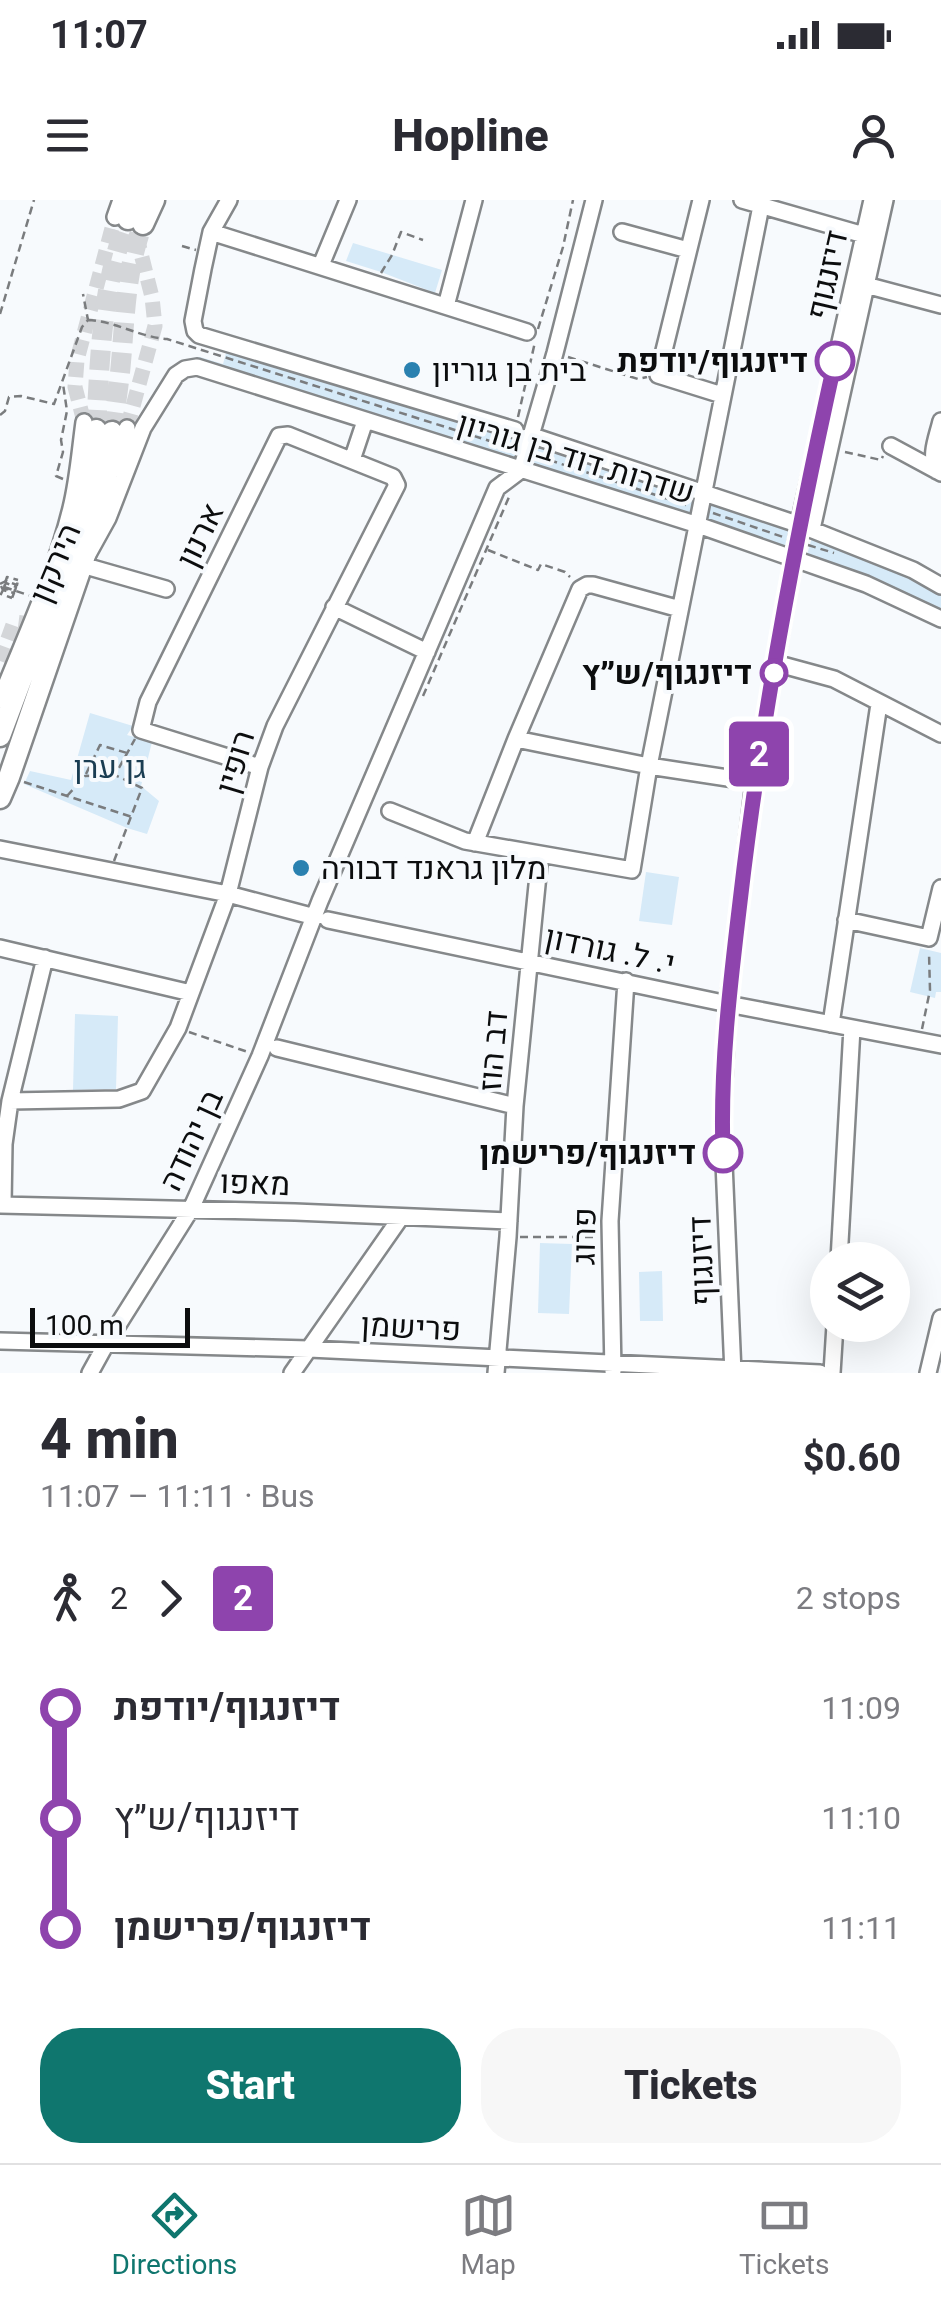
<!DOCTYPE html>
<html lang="en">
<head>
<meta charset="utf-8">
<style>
	body { margin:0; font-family:Roboto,Heebo,sans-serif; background:#f7f7f7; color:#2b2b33; height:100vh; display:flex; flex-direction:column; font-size:38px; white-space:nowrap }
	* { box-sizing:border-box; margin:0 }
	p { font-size:32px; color:#7c7c81 }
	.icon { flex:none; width:55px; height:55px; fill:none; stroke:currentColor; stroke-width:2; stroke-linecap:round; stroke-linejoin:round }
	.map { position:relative; height:1173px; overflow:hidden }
	.side { display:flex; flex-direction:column; background:#fff; flex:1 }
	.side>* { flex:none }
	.badge { padding:0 20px; border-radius:8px; font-size:35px; line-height:65px }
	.tools { position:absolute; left:810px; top:1042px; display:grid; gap:20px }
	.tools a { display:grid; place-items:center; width:100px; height:100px; border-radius:50%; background:#fff; box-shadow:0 10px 40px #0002; font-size:50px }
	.scale { position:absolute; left:30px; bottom:25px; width:160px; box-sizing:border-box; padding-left:10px; border:5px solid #0c0d0e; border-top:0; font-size:28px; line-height:35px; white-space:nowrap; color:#0c0d0e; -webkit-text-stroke:8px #f7fafd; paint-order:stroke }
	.map>.badge { position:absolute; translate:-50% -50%; box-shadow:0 0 0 5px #fff }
	.legs { display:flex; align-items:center; gap:15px; height:110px; padding:0 40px; font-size:32px }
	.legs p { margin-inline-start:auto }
	.head { display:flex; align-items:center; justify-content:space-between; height:170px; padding:0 40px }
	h1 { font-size:55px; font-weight:800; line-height:75px }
	.cta { display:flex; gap:20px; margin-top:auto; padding:20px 40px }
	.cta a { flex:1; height:115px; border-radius:40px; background:#0f766e; color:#fff; font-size:40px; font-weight:800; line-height:115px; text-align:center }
	.cta a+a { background:#f7f7f7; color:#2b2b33 }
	ul { padding:0 40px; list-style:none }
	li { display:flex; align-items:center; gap:35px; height:110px; font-size:38px }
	li i { display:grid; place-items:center; width:15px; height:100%; margin:0 12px; background:currentColor }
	li i::after { content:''; width:25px; height:25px; margin:-12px; border:8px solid; border-radius:50%; background:#fff }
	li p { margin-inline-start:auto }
	li:first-child i { background:linear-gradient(#0000 50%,currentColor 0) }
	li:last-child i { background:linear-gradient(currentColor 50%,#0000 0) }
	.status { display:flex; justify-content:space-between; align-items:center; height:70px; padding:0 50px; background:#fff; direction:ltr }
	.status svg { height:28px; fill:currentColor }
	header { display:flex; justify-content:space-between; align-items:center; height:130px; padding:0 40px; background:#fff; font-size:45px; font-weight:800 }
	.menu { display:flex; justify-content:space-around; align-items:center; height:140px; border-top:2px solid #e1e1e2; background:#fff; font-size:28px; color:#7c7c81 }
	.menu a { display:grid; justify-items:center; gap:5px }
	.menu .current { color:#0f766e }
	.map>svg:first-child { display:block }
	.green { fill:#d6eaf8 }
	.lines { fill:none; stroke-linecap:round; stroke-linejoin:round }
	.minor-tunnel { stroke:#d4d6d9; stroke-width:15; stroke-dasharray:15 8; stroke-linecap:butt }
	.major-tunnel { stroke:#d4d6d9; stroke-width:20; stroke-dasharray:20 10; stroke-linecap:butt }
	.minor-casing { stroke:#85888a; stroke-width:20 }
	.major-casing { stroke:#85888a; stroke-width:25 }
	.path { stroke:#7a7c7e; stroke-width:2.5; stroke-dasharray:8 5; stroke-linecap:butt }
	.minor { stroke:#fff; stroke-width:15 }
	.major { stroke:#fff; stroke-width:20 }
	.path-bridge { stroke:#7a7c7e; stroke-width:2.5; stroke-dasharray:8 5; stroke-linecap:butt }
	.line-1-casing { stroke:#fff; stroke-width:22 }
	.line-1 { stroke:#8e44ad; stroke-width:15 }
	.stop-1-dot { fill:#fff; stroke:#8e44ad; stroke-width:5 }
	.poi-dot { fill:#2a81b0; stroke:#f7fafd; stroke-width:4 }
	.labels { text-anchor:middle; stroke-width:8; stroke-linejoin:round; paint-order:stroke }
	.street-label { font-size:32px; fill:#0c0d0e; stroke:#f7fafd }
	.stop-label { font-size:32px; font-weight:bold; fill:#0c0d0e; stroke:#f7fafd; text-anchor:end }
	.poi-label { font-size:32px; fill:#0c0d0e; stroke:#f7fafd; text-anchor:start }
	.park-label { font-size:32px; fill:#1a3d52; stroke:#f7fafd }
</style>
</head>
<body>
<div class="status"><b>11:07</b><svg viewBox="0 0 49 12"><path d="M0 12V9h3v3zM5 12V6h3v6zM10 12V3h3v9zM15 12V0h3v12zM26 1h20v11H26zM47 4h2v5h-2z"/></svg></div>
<header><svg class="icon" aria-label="menu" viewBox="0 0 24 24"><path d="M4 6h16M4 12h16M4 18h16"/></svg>Hopline<svg class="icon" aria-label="person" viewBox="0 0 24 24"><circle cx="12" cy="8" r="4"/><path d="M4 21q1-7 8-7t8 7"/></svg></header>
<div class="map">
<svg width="941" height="1173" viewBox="0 0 941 1173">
	<rect width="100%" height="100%" fill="#f7fafd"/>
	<!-- green -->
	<path class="green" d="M353,43L442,70L435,93L381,72L346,61Z
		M206,137L530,235L798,324L791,358L519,263L189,167L188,159L200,157L223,164L226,153L203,145Z
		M814,330L941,386V419L805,362Z
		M90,513L133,526L127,535L152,542L141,586L159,601L147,634L127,628L24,584L30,571L71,580Z
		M646,672L679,677L672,725L639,721Z
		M920,748L941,753V792H936L935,798L910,792Z
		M75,814L118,816L116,889L73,890Z
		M540,1043L572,1044L569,1114L538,1113Z
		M662,1071L663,1121H640L639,1072Z"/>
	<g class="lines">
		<!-- minor-tunnel -->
		<path class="minor-tunnel" d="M84,222L75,187L77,160L115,17
			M127,228L155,126L152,97L137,38
			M0,461L14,422L30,424"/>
		<!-- major-tunnel -->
		<path class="major-tunnel" d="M96,230C100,159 101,86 128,19
			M112,232C115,209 119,186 121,162C125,116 126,68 143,24"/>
		<!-- minor casing -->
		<g class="minor-casing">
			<path id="minor" d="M229,0L211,32L203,69L193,121L195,131L199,135L515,230
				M701,0L658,175L722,195
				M742,0L864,35
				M115,17L121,0
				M211,32L527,132
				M622,32L688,50
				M321,65L348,0
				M858,83L941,105
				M446,106L474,0
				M530,235L800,325L913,370L941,386
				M891,246L941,273
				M352,260L365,221
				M112,270L127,228
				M937,271C929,255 937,238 941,221
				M812,329L885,0
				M166,389L82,365L108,318L143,228L176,175L185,169L197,167L698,325L866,384L941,419
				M334,407L427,452
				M775,463L834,479L941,534
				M0,500C25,437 55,374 71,308C78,280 80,251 84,222
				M516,539L649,566L754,582
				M390,611L465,641L632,670L649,566L761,6
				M475,643L516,539L580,389L587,385H593L680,409
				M0,649L228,694L315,717
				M328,720L728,804L941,845
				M846,720L929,738L941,688
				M0,748L191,793
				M831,824L879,504
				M277,848L515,906
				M10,901L119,899L142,891L178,828L228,694L260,567L275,526L397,285L393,277L288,235L279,236L148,502L141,530L260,567
				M0,1005L295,1012L509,1021
				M3,1005L4,944L10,901L45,758
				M839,1060L852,828
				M0,1141L309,1149L820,1173
				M613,1171L610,1021L626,781
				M90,1173L106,1144L191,1009L260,856L320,701L497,288L521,270L555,153L594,0
				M292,1173L401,1017
				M496,1173L508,1037L515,906L540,655
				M733,1173L722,916L728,804L754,582L802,311L872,0
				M832,1173L835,1125
				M928,1173L941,1118"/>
		</g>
		<!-- major casing -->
		<g class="major-casing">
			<path id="major" d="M128,19L136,0
				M143,24L154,0
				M0,536L66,361L86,294L96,230
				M0,598L9,577L82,365L105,287L112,232"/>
		</g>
		<!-- path -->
		<path class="path" d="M182,46L196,50
			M381,73L392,55L401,32L423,40
			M0,114L34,0
			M88,120C115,121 139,137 167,139L515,249
			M538,129L563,47L573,0
			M568,157L638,179L647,177
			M0,215L5,211L9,197L21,196L54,204L82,127L88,120L83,94
			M518,217L535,142
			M845,252L881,260L883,256
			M537,256L686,305
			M63,279L56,276L63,252L61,240L67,211L63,184
			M713,313L786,338
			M808,345L834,353
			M488,350L538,370L541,364L565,372L570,377
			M0,384L6,381L17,385L18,380
			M1,386L3,390L14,393L12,398
			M4,387L6,383L16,387L15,391L4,388L5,383
			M423,496L509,297
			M86,574L100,545L127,553
			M24,582L132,617
			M67,596L85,576L115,575L135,539
			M114,661L142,588L115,575
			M922,829L930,790L929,753
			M189,832L248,852
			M520,1037H597"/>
		<!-- minor -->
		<use href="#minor" class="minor"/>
		<!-- major -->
		<use href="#major" class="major"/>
		<!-- path-bridge -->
		<path class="path-bridge" d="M5,383L7,377L18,380
			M4,387L40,399
			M4,388L1,394L12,398"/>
	</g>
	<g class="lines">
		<!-- line-1 casing -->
		<g class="line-1-casing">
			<path id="line-1" d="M723,953C720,868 730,785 740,702C761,520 795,340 835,161"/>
		</g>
		<!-- line-1 -->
		<use href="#line-1" class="line-1"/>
	</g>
	<!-- markers -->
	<g class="stop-1-dot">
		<circle cx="835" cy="161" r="18"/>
		<circle cx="774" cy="473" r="12"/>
		<circle cx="723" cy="953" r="18"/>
	</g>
	<g class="poi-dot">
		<circle cx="412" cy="170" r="10"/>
		<circle cx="301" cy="668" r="10"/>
	</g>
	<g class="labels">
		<!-- street labels -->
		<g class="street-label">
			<text transform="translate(827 75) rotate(-77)" y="11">דיזנגוף</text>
			<text transform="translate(576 258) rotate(17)" y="11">שדרות דוד בן גוריון</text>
			<text transform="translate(200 335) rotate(-64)" y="11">ארנון</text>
			<text transform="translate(55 363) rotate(-67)" y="11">הירקון</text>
			<text transform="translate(235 562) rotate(-73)" y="11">רופין</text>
			<text transform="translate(610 750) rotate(12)" y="11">י. ל. גורדון</text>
			<text transform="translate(493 851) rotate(-85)" y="11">דב הוז</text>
			<text transform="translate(191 940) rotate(-65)" y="11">בן יהודה</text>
			<text transform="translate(255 983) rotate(2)" y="11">מאפו</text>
			<text transform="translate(584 1036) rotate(-89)" y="11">פרוג</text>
			<text transform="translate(701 1061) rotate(-92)" y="11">דיזנגוף</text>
			<text transform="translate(411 1127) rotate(3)" y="11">פרישמן</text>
		</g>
		<!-- stop labels -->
		<g class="stop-label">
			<text x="808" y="172">דיזנגוף/יודפת</text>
			<text x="752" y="484">דיזנגוף/ש״ץ</text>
			<text x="696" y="964">דיזנגוף/פרישמן</text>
		</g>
		<!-- poi labels -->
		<g class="poi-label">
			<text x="432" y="181">בית בן גוריון</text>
			<text x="321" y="679">מלון גראנד דבורה</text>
		</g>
		<!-- park labels -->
		<g class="park-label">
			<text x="110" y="578">גן ערן</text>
		</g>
	</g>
</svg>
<div class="tools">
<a><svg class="icon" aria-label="layers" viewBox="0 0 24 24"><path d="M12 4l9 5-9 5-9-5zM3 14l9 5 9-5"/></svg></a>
</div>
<div class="scale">100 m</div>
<b class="badge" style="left:759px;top:554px;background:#8e44ad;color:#fff">2</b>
</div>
<section class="side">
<div class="head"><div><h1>4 min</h1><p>11:07 – 11:11 · Bus</p></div><b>$0.60</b></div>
<div class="legs"><svg class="icon" aria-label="walk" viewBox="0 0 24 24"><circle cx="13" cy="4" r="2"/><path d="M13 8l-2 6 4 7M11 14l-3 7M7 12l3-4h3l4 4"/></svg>2<svg class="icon" aria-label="forward" viewBox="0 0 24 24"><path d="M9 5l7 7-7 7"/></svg><b class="badge" style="background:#8e44ad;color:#fff">2</b><p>2 stops</p></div>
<ul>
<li><i style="color:#8e44ad"></i><b>דיזנגוף/יודפת</b><p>11:09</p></li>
<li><i style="color:#8e44ad"></i><span>דיזנגוף/ש״ץ</span><p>11:10</p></li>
<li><i style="color:#8e44ad"></i><b>דיזנגוף/פרישמן</b><p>11:11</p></li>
</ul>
<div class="cta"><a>Start</a><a>Tickets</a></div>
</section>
<nav class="menu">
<a class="current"><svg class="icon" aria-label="directions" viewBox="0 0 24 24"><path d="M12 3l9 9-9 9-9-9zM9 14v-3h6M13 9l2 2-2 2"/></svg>Directions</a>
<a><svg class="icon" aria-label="map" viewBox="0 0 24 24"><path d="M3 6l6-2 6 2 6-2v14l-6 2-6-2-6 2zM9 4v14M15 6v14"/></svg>Map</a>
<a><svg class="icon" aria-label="tickets" viewBox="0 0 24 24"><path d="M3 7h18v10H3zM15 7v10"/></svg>Tickets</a>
</nav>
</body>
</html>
